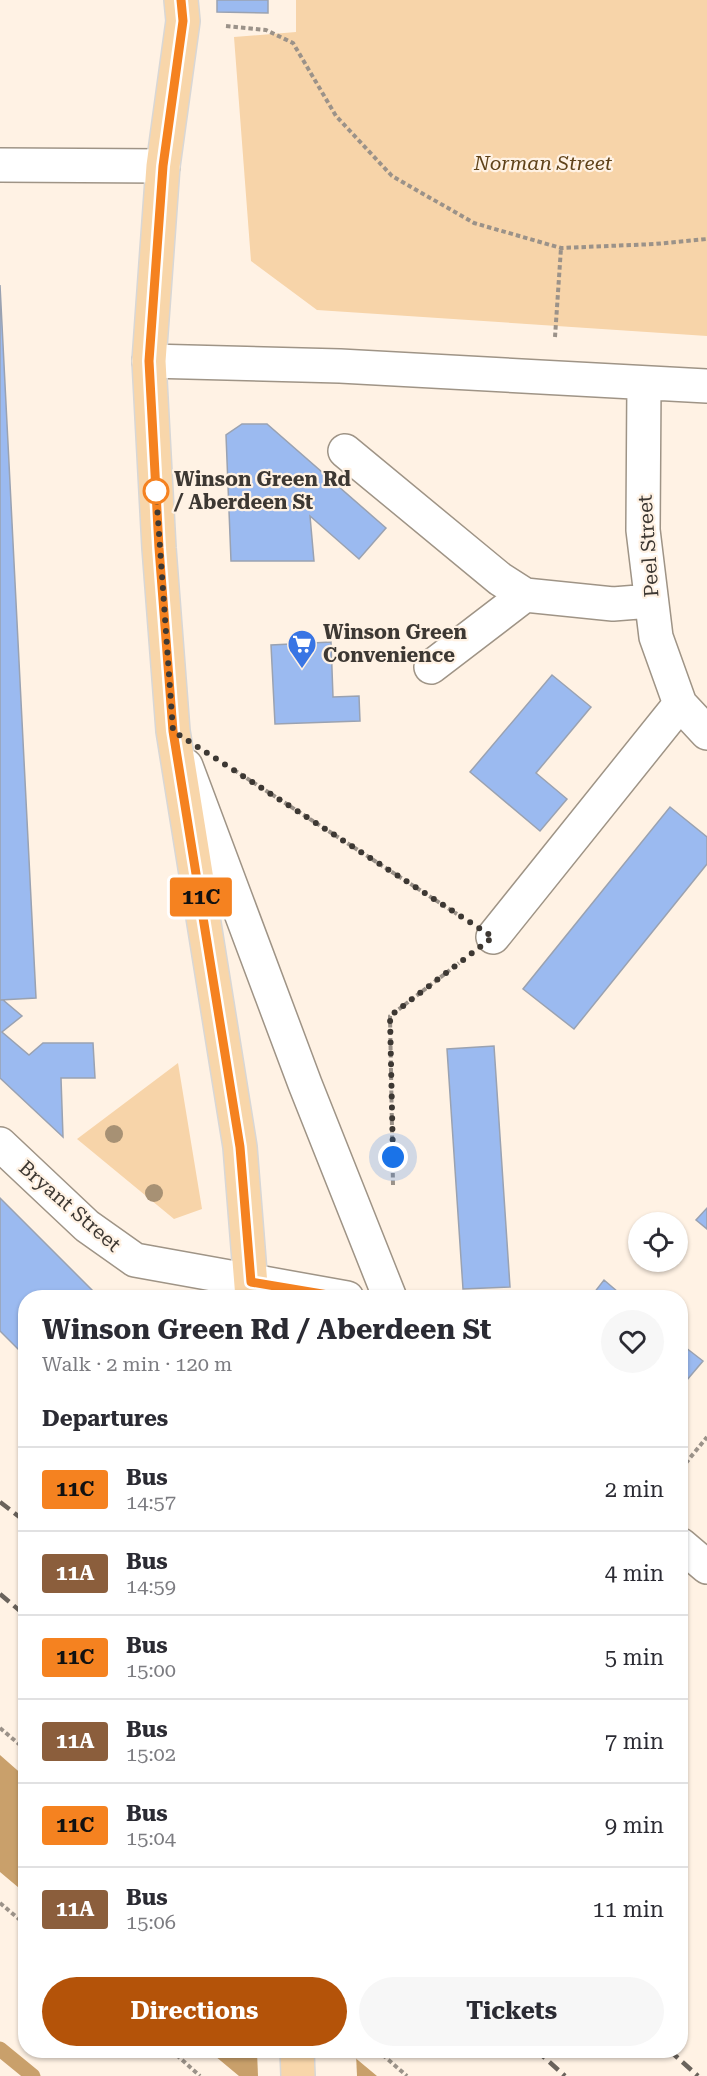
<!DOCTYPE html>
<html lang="en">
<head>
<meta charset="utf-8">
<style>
	body { margin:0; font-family:"Roboto Serif",serif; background:#f7f7f7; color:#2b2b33; height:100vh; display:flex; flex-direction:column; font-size:22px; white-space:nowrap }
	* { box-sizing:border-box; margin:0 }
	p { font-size:20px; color:#7c7c81 }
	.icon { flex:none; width:33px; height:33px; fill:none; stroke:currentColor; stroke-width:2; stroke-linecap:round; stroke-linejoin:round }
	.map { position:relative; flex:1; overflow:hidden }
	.details { position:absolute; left:18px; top:1290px; width:670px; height:768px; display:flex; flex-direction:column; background:#fff; border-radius:24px; box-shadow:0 2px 4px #0004 }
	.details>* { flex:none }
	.badge { padding:0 12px; border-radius:4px; font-size:21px; line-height:39px }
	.tools { position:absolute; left:628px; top:1212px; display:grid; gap:12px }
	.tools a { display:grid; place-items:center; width:60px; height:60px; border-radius:50%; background:#fff; box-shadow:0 2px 4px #0004; font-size:30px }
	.you { position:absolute; width:30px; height:30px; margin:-15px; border:4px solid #fff; border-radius:50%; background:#1a73e8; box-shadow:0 0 0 9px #1a73e833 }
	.map>.badge { position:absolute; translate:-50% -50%; box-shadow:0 0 0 3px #fff }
	h2 { padding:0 24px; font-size:22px; line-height:54px }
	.round { display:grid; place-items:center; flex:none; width:63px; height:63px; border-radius:32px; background:#f7f7f7 }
	.headline { display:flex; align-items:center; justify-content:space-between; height:102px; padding:0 24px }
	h1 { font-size:28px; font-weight:700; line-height:45px }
	.action { display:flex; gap:12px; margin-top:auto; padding:12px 24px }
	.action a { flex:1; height:69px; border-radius:36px; background:#b45309; color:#fff; font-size:24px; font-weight:700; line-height:69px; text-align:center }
	.action a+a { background:#f7f7f7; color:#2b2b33 }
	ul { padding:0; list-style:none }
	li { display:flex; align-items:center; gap:18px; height:84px; padding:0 24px; border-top:2px solid #e1e1e2 }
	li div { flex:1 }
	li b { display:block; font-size:22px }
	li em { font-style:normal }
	li .badge { min-width:66px; font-weight:700; text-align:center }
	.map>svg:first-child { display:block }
	.green { fill:#f7d4a9 }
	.water { fill:#c9a06b }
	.pier { fill:#fff2e4 }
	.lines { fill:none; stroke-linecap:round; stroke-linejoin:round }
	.stream { stroke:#c9a06b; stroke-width:15 }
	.building { fill:#9bbaf0; stroke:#9aa2b1; stroke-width:1.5 }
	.minor-casing { stroke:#9f9486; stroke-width:36 }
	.major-casing { stroke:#d8d7d6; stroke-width:36 }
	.path { stroke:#9b9289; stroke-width:4; stroke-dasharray:4.5 3; stroke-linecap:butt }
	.minor { stroke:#fff; stroke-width:33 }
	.major { stroke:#f8d6aa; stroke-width:33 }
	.rail { stroke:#6a635c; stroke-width:4.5; stroke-dasharray:12 6; stroke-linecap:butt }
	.tree { fill:#a79174 }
	.line-casing { stroke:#fff; stroke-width:14 }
	.line { stroke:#f58220; stroke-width:9 }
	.walk { stroke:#3d3833; stroke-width:6; stroke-dasharray:0 10.8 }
	.stop-dot { fill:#fff; stroke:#f58220; stroke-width:3 }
	.labels { text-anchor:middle; stroke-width:4.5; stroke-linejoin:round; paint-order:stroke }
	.park-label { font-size:20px; font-style:italic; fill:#5f4219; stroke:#fff2e4 }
	.stop-label { font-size:20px; font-weight:bold; fill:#3d3833; stroke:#fff2e4; text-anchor:start }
	.street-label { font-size:20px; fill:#3d3833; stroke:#fff2e4 }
	.poi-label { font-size:20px; font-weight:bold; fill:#3d3833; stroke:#fff2e4; text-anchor:start }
</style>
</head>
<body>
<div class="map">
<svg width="707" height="2076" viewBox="0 0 707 2076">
	<rect width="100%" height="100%" fill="#fff2e4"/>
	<!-- green -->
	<path class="green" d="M296,0H707V336L317,310L251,261L234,37L296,32Z
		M178,1063L202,1209L174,1219L77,1139Z"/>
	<!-- water -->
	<path class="water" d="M0,1755L25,1777V1893L0,1872Z
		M209,2051H347L377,2076H239Z"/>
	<!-- pier -->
	<path class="pier" d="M352,2050L356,2054L357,2076H258L257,2051Z"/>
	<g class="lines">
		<!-- stream -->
		<path class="stream" d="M0,2049L33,2076"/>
	</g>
	<!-- building -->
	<path class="building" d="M217,0H268V13L217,12Z
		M0,285L36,998L0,1000Z
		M242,424H267L386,528L359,559L310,516L314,561H231L226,435Z
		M331,642L333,697L359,696L360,721L275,724L271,645Z
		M552,675L591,707L536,773L567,799L540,831L470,772Z
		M670,807L707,837V864L574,1029L523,989Z
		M0,1000H3L22,1016L2,1032L29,1055L43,1043H93L95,1078H61L63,1137L0,1078Z
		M494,1046L510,1287L463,1289L447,1049Z
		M0,1198L100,1298H26V1357L0,1331Z
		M707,1208V1229L696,1220Z
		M604,1280L625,1298H590Z
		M681,1344L703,1361L681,1387Z"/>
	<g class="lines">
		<!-- minor casing -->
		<g class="minor-casing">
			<path id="minor" d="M0,165L163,166
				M149,361L340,366L707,386
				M644,383L643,530L656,637L680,704L707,733
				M345,451L500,579L525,595
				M431,667L525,595L613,604L651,601
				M186,766L305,1084L390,1298
				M493,937L680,704
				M0,1144L87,1226L135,1260L347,1298
				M681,1545L707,1567"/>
		</g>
		<!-- major casing -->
		<g class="major-casing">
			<path id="major" d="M181,0L183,21L163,166L149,361L159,548L173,731L240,1147L252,1298
				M297,2050L298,2076"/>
		</g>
		<!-- path -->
		<path class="path" d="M226,26L266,30L293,43L336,116L392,176L474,223L561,248L655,244L707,239
			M555,337L561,248
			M234,770L457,914
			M393,1185L390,1016L459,963
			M681,1469L707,1437
			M0,1728L26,1750
			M0,1903L26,1925
			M171,2050L200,2076
			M377,2050L407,2076"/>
		<!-- minor -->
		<use href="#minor" class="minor"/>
		<!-- major -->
		<use href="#major" class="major"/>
		<!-- rail -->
		<path class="rail" d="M0,1502L26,1522
			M0,1594L26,1616
			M536,2050L565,2076
			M669,2050L698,2076"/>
	</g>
	<!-- trees -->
	<g class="tree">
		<circle cx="114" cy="1134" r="9"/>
		<circle cx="154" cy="1193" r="9"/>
	</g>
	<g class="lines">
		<!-- line casing -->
		<g class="line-casing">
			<path id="line" d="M181,0L183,21L163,166L149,361L159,548L173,731L240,1147L251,1282L346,1298"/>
		</g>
		<!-- line -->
		<use href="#line" class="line"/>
		<!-- walk -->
		<path class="walk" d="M156,491L173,731L493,937L390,1016L393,1157"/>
	</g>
	<!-- icons -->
	<defs>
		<g id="supermarket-pin" transform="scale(1.5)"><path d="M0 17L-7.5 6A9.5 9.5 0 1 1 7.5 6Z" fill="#3975e4" stroke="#fff2e4"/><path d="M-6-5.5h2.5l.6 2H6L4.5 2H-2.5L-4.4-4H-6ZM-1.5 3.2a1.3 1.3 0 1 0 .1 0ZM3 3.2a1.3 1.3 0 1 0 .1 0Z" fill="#fff"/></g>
	</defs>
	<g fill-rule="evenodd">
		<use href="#supermarket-pin" x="302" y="644"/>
	</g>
	<!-- markers -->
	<circle class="stop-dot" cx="156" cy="491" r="12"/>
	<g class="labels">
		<!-- park labels -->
		<g class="park-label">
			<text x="543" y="170">Norman Street</text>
		</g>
		<!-- stop labels -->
		<g class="stop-label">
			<text x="174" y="486">Winson Green Rd<tspan x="174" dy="23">/ Aberdeen St</tspan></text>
		</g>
		<!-- street labels -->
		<g class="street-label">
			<text transform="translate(648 546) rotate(-94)" y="7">Peel Street</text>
			<text transform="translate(70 1206) rotate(41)" y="7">Bryant Street</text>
		</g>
		<!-- poi labels -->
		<g class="poi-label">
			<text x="323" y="639">Winson Green<tspan x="323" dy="23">Convenience</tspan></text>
		</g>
	</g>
</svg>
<div class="tools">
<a><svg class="icon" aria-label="locate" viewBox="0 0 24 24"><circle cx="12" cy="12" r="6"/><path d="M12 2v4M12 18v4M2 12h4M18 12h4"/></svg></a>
</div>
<div class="you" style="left:393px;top:1157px"></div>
<b class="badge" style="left:201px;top:897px;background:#f58220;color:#111">11C</b>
<section class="details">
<div class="headline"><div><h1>Winson Green Rd / Aberdeen St</h1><p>Walk · 2 min · 120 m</p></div><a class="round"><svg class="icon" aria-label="heart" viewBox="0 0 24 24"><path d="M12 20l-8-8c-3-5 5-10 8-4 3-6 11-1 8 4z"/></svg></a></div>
<h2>Departures</h2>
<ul>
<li><span class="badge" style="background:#f58220;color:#111">11C</span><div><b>Bus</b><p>14:57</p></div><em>2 min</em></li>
<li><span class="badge" style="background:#8b5e3c;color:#fff">11A</span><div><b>Bus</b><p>14:59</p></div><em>4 min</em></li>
<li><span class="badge" style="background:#f58220;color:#111">11C</span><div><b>Bus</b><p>15:00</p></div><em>5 min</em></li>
<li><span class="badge" style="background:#8b5e3c;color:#fff">11A</span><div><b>Bus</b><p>15:02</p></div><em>7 min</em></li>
<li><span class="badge" style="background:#f58220;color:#111">11C</span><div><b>Bus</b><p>15:04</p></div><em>9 min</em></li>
<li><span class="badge" style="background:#8b5e3c;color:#fff">11A</span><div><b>Bus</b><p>15:06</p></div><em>11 min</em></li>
</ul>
<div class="action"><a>Directions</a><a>Tickets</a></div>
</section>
</div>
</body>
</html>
